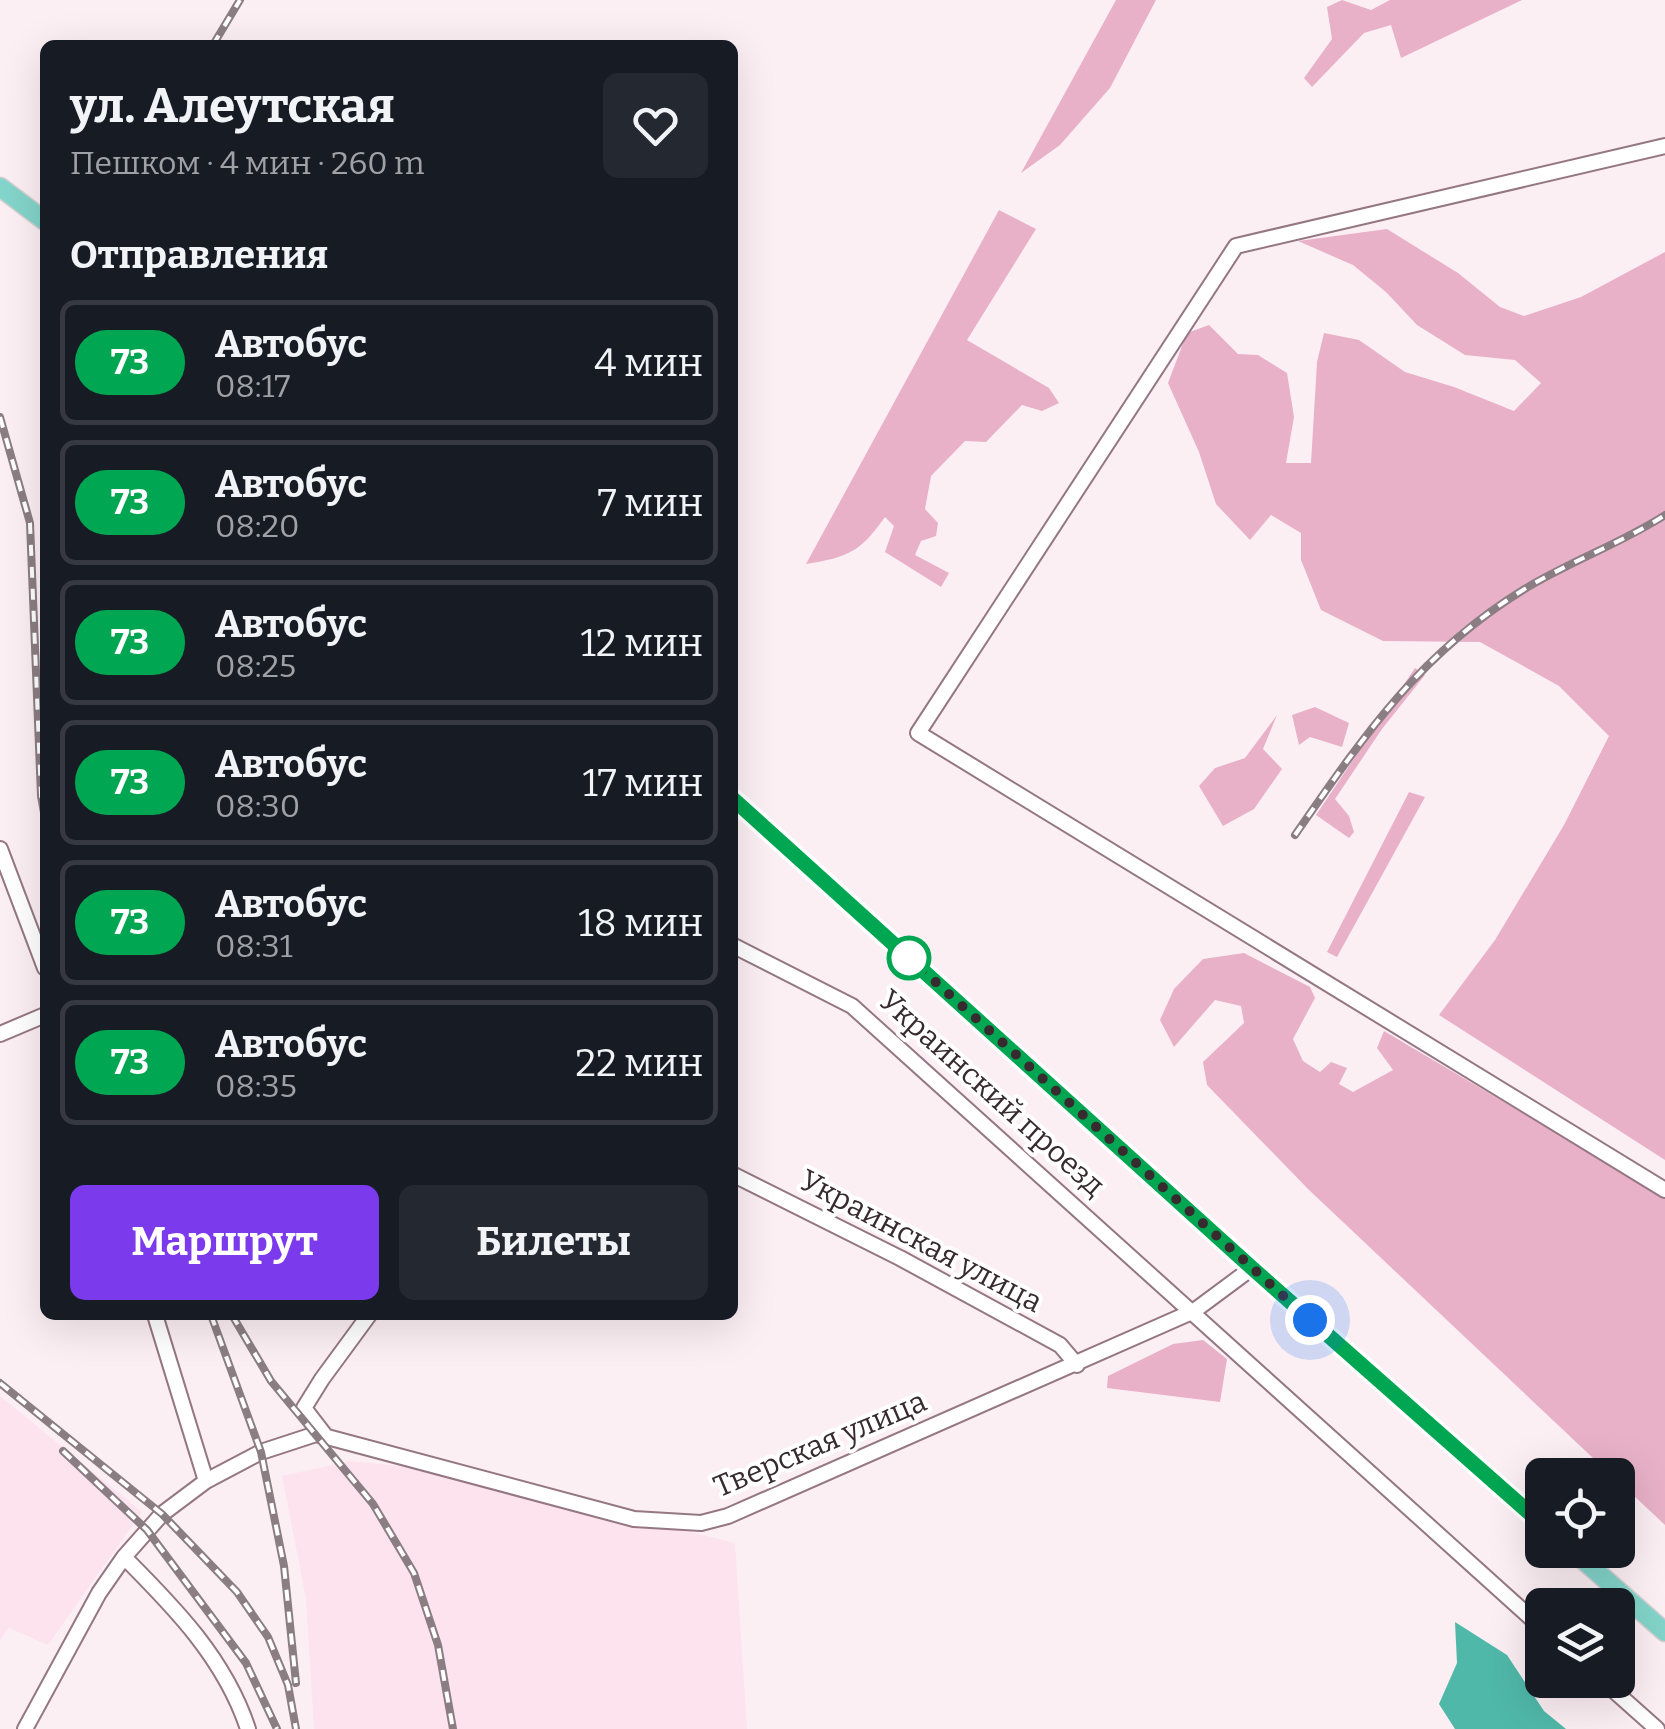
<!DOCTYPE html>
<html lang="ru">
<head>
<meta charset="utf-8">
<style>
	body { margin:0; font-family:Bitter,serif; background:#242831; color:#f1f3f6; height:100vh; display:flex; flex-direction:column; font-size:38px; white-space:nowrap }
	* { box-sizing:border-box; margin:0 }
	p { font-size:32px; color:#9ea1a6 }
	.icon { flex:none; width:55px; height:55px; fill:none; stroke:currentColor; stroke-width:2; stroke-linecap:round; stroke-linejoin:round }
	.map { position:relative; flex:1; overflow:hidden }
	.panel { position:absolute; left:40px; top:40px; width:698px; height:1280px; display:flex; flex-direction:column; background:#171b24; border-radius:15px; box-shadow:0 10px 40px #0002 }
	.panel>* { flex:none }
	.badge { padding:0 20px; border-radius:32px; font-size:35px; line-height:65px }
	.controls { position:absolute; left:1525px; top:1458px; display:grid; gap:20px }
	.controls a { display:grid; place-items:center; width:110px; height:110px; border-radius:15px; background:#171b24; box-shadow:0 10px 40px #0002; font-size:50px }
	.you { position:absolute; width:50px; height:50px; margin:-25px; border:8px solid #fff; border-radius:50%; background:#1a73e8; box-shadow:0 0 0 15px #1a73e833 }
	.map>.badge { position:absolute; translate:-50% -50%; box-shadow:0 0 0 5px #fff }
	h2 { padding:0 30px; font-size:38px; line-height:90px }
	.round { display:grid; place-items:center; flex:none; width:105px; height:105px; border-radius:15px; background:#242831 }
	.headline { display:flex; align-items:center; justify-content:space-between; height:170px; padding:0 30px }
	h1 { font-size:48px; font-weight:700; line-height:75px }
	.action { display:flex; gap:20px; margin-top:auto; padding:20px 30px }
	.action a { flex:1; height:115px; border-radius:15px; background:#7c3aed; color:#fff; font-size:40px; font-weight:700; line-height:115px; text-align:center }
	.action a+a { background:#242831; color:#f1f3f6 }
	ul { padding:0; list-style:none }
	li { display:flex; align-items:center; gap:30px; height:125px; margin:0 20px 15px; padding:0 10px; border:5px solid #363941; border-radius:15px }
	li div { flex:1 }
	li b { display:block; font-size:38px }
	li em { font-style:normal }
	li .badge { min-width:110px; font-weight:700; text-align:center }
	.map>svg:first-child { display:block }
	.built { fill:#fce3ed }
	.green { fill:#e8b1c7 }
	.water { fill:#50b8a9 }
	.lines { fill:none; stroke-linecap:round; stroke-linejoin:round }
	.minor-casing { stroke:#947782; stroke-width:18 }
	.major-casing { stroke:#d3d0d1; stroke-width:21 }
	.minor { stroke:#fff; stroke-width:14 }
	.major { stroke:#83d4ca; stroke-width:18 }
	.rail-casing { stroke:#8b7e83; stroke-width:8 }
	.rail { stroke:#fff; stroke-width:4; stroke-dasharray:11; stroke-linecap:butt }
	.line-casing { stroke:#fff; stroke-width:22 }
	.line { stroke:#00a651; stroke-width:15 }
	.walk { stroke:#372b30; stroke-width:10; stroke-dasharray:0 18 }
	.stop-dot { fill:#fff; stroke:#00a651; stroke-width:5 }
	.labels { text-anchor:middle; stroke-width:8; stroke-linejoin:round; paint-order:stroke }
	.street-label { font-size:30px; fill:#372b30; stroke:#fff }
</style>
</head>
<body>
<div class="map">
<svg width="1665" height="1729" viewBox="0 0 1665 1729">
	<rect width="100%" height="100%" fill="#fceff4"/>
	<!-- built -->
	<path class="built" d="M0,1396L142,1512L48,1645L9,1628L0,1640Z
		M350,1461L438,1470L735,1543L747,1729H314L306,1599L282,1476Z"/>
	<!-- green -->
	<path class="green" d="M1116,0H1156L1110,88L1060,145L1021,173Z
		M1342,0L1371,10L1390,0H1522L1401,58L1391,25L1364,33L1312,87L1304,78L1332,39L1327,7Z
		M999,210L1036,229L967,340L1049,388L1059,403L1042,411L1022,405L986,442L965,441L931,476L925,509L938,523L936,536L921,541L915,555L949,573L941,587L885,552L894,526L885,517C860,552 849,557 806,564Z
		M1387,229L1458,273L1500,307L1524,316L1581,297L1665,252V1160L1439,1015L1495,940L1564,825L1609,736L1559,686L1480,642L1383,641L1321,610L1301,560V533L1271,515L1250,540L1216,504L1199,452L1168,383L1187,333L1209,325L1238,354L1258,355L1287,373L1294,417L1286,463H1311L1317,362L1324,333L1359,340L1405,372L1454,387L1514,411L1541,383L1515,360L1465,355L1417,325L1386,292L1353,265L1298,241Z
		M1415,668L1425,675L1382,729L1335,799L1349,816L1354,832L1349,838L1316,815Z
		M1315,707L1349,723L1342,747L1310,737L1299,745L1292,715Z
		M1277,715L1263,749L1282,769L1254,809L1223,826L1199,786L1215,768L1245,758Z
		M1409,792L1425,797L1337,957L1327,952Z
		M1244,953L1310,987L1315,998L1293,1039L1303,1061L1320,1072L1331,1062L1347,1068L1339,1084L1353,1092L1393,1070L1377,1048L1384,1031L1665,1197V1525L1618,1481V1475H1611L1308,1189L1207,1085L1203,1062L1244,1023L1241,1006L1215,1000L1174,1047L1160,1020L1174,989L1203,959Z
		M1203,1340L1227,1359L1220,1402L1107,1388L1108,1376L1173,1344Z"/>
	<!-- water -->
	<path class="water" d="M1455,1622L1507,1655L1544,1711L1566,1729H1455L1439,1704L1457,1663Z"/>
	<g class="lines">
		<!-- minor casing -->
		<g class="minor-casing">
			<path id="minor" d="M1665,146L1236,246L918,733L1665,1190
				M0,849L45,968
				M732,945L852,1006L1542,1628
				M0,1034L45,1015
				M732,1174L900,1258L1060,1345L1077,1365
				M155,1315L206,1481
				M324,1434L304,1408L322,1379L369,1315
				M124,1557C175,1608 225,1659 248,1729
				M1602,1680L1657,1729
				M25,1729L99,1593L124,1557L162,1514L206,1481L261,1452L316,1434L634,1519L701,1523L728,1516L1194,1311L1252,1268"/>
		</g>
		<!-- major casing -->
		<g class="major-casing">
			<path id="major" d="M0,187L45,221
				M732,798L1252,1268L1542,1524
				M1572,1550L1665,1632"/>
		</g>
		<!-- minor -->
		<use href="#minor" class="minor"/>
		<!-- major -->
		<use href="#major" class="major"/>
		<!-- rail casing -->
		<g class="rail-casing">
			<path id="rail" d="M213,45L240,0
				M0,417L30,523L41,796L45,818
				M1295,835C1363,737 1419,654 1523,590C1568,562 1620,544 1665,515
				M211,1315L261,1452L284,1566L296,1683
				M232,1315L271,1381L373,1504L414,1573L438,1645L453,1729
				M0,1383L162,1514L237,1592L268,1637L288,1685L296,1729
				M63,1451L147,1530L246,1663L277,1729"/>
		</g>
		<!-- rail -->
		<use href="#rail" class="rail"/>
	</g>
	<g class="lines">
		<!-- line casing -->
		<g class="line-casing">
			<path id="line" d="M732,798L1252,1268L1542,1524"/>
		</g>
		<!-- line -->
		<use href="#line" class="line"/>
		<!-- walk -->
		<path class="walk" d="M909,958L1310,1320"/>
	</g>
	<!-- markers -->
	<circle class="stop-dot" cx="909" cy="958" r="20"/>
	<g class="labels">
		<!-- street labels -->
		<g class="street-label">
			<text transform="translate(992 1093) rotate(42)" y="10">Украинский проезд</text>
			<text transform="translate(921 1241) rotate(28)" y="10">Украинская улица</text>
			<text transform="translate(820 1444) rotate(-23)" y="10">Тверская улица</text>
		</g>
	</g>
</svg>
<div class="controls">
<a><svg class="icon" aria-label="locate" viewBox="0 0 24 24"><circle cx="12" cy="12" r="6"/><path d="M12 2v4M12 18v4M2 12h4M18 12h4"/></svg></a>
<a><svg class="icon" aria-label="layers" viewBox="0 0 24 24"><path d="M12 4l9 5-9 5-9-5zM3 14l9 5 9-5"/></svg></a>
</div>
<div class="you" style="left:1310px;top:1320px"></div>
<section class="panel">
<div class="headline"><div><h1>ул. Алеутская</h1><p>Пешком · 4 мин · 260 m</p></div><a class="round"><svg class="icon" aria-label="heart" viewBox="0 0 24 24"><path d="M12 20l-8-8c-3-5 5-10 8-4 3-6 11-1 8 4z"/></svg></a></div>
<h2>Отправления</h2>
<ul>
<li><span class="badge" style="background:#00a651;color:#fff">73</span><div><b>Автобус</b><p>08:17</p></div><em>4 мин</em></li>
<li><span class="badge" style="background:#00a651;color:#fff">73</span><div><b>Автобус</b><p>08:20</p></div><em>7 мин</em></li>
<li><span class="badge" style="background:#00a651;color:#fff">73</span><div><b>Автобус</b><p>08:25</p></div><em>12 мин</em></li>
<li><span class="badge" style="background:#00a651;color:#fff">73</span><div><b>Автобус</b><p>08:30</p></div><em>17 мин</em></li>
<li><span class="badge" style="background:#00a651;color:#fff">73</span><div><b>Автобус</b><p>08:31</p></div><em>18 мин</em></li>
<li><span class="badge" style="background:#00a651;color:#fff">73</span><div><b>Автобус</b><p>08:35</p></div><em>22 мин</em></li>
</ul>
<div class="action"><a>Маршрут</a><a>Билеты</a></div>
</section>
</div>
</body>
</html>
